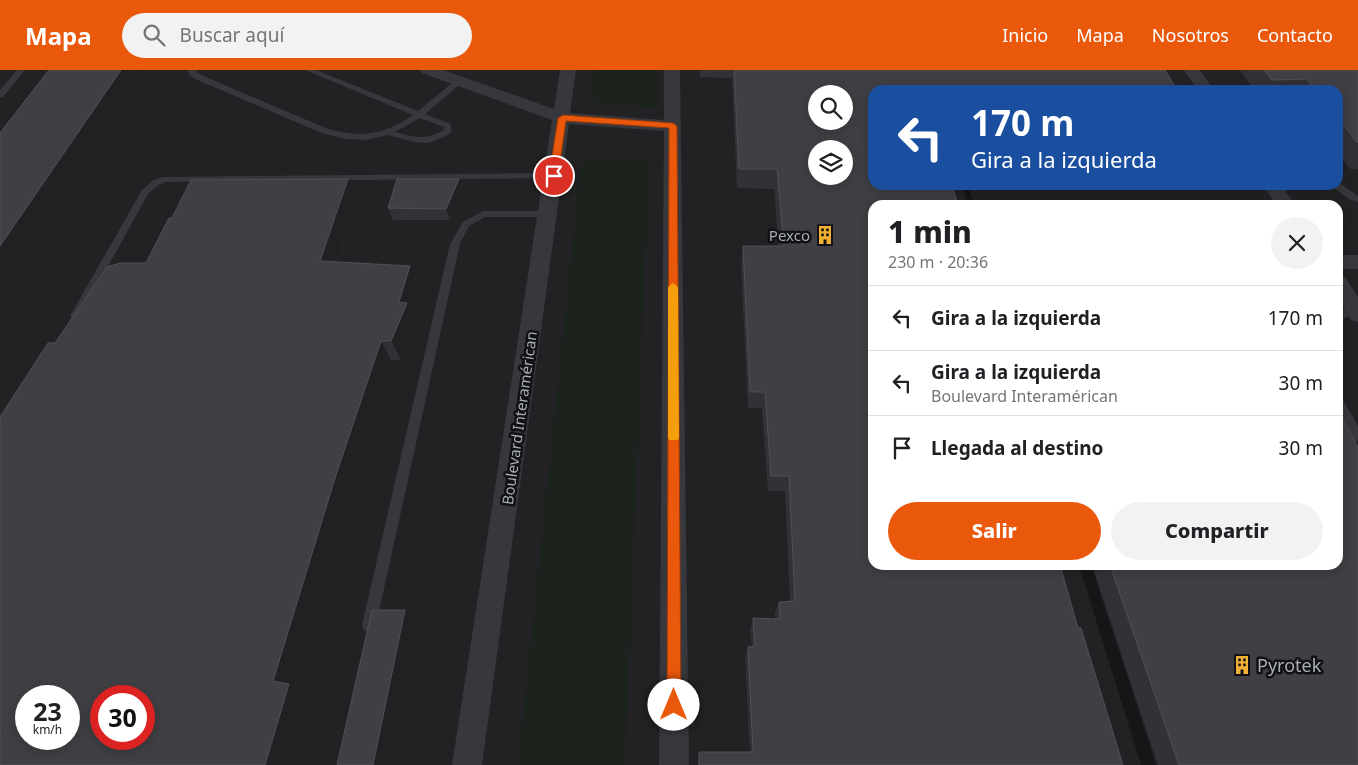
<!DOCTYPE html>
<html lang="es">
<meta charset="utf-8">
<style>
body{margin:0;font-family:"Noto Sans",sans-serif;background:#f2f2f2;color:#202124;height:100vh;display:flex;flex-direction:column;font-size:19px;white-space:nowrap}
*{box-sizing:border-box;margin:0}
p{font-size:16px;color:#757577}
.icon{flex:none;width:28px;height:28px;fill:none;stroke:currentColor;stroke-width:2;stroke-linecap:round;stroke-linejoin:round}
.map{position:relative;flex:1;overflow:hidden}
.drawer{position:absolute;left:868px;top:130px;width:475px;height:370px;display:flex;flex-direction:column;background:#fff;border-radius:15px;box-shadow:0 2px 12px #0003}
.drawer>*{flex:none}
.hud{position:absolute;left:868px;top:15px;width:475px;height:105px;border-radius:15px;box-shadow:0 2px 12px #0003;background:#1a4fa0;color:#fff;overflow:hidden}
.controls{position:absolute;left:808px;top:15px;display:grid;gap:10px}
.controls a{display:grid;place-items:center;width:45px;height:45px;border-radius:50%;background:#fff;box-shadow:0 2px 12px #0003;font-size:25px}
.speed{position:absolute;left:15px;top:615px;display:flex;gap:10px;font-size:25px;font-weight:700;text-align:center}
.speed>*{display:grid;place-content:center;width:65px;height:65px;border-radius:50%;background:#fff;box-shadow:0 2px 12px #0003;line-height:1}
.speed small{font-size:12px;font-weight:400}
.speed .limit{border:8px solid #d22;background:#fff;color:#111}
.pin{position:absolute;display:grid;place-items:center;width:42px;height:42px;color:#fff;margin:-21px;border:2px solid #fff;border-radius:50%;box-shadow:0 1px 5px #0007}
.me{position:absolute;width:55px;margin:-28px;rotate:0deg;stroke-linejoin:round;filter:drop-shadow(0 0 4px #0008)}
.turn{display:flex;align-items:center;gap:18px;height:105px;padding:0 20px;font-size:22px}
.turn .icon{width:65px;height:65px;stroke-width:2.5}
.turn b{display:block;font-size:35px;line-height:42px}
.round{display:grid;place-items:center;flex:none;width:52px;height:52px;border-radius:26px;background:#f2f2f2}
.summary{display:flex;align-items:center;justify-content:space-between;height:85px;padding:0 20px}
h1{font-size:30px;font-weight:800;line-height:38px}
.button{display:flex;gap:10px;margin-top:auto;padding:10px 20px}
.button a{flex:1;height:58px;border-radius:30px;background:#ea580c;color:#fff;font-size:20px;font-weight:800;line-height:58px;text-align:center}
.button a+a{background:#f2f2f2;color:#202124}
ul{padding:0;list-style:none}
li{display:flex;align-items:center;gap:15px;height:65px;padding:0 20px;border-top:1px solid #e0e0e0}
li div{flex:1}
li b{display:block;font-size:19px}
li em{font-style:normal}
header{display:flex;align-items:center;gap:30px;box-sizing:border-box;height:70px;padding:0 25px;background:#ea580c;color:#fff}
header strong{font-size:24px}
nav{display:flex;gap:28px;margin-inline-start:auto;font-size:18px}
.search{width:350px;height:45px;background:#f2f2f2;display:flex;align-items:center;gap:12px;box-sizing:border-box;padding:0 18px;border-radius:28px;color:#757577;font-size:19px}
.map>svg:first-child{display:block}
</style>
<header>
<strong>Mapa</strong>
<div class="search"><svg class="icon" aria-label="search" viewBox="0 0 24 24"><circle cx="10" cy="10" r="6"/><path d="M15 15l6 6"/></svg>Buscar aquí</div>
<nav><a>Inicio</a><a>Mapa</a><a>Nosotros</a><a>Contacto</a></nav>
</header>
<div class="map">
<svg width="1358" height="695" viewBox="0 0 1358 695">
<rect width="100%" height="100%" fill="#161618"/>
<!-- built -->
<g fill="#222225" fill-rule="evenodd">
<path d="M 0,0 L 926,0 L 872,20 L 872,115 L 962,115 L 968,135 L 872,135 L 872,495 L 1079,495 L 1141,695 L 0,695 ZM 816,24 L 844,24 L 844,51 L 816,51 ZM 816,79 L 844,79 L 844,106 L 816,106 ZM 26,626 L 69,626 L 69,669 L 26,669 ZM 101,626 L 144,626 L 144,669 L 101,669 Z"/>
<path d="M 930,0 L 1358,0 L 1358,695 L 1156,695 L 1091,495 L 1338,495 L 1338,135 L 974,135 L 968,115 L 1338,115 L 1338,20 L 937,20 Z"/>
</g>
<!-- green -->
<g fill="#1c231d">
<path d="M 594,0 L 658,0 L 659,39 L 593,31 Z"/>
<path d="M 649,90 L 625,695 L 518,695 L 581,92 Z"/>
</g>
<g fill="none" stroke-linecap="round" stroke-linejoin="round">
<!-- service -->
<g fill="#37383d" fill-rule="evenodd">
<path d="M 17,0 L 25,0 L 3,27 L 0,27 L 0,20 Z"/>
<path d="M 188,0 L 196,0 L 201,5 L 328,59 C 362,68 384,65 413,45 L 305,0 L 316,0 L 418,41 L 457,9 L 464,11 L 425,44 L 451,54 L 451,63 L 435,71 L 426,73 L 414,72 L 388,65 L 365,70 L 346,69 L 322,63 L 195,9 L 189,5 ZM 420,48 L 444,57 L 444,60 C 424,71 416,67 395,62 Z"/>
<path d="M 554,103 L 557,104 L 557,108 L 166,112 L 158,115 L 148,124 L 79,249 L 75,250 L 70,246 L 142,120 L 152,111 L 162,107 Z"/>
<path d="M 1338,112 L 1358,126 L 1358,132 L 1349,129 L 1333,117 L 1332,115 L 1338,115 Z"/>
<path d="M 483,141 L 549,141 L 554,144 L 549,147 L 485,147 L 469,156 L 460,174 L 376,555 L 374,560 L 369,562 L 364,560 L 362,555 L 450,174 L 463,152 Z"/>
<path d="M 1355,236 L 1358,237 L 1358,243 L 1338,251 L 1338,243 Z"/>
<path d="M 1338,326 L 1342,328 L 1358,356 L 1358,372 L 1354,370 L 1338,340 Z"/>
</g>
<!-- minor -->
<g fill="#37383d" fill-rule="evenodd">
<path d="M 420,0 L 443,0 L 554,39 L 560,0 L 576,0 L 570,43 L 664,50 L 664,0 L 680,0 L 689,695 L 659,695 L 664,61 L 569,54 L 482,695 L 452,695 L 552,50 L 422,3 Z"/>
<path d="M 1184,0 L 1200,0 L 1214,20 L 1198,20 Z"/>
<path d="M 1263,115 L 1281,115 L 1295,135 L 1276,135 Z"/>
<rect x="1338" y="185" width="20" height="14"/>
<path d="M 1338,205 L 1345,207 L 1358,227 L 1358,252 L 1351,250 L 1338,228 Z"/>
</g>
</g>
<!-- wall -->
<g fill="#323236">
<path d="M 699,0 L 1165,0 L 872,20 L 872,135 L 1078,558 L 1123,695 L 698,695 L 699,682 L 750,682 L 745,587 L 748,577 L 752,576 L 750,560 L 753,548 L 775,549 L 775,543 L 779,532 L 790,531 L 785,421 L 768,421 L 762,338 L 748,338 L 741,195 L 743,176 L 779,176 L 774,119 L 737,118 L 732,8 L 700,7 Z"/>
<path d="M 1240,0 L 1358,0 L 1358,99 L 1350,99 L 1338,83 L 1338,20 L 1254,20 Z"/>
<path d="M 459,109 L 462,121 L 450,150 L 393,150 L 388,138 Z"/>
<path d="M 358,130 L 338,192 L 410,196 L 418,216 L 411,242 L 415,252 L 401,290 L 391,290 L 349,422 L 293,616 L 307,623 L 286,695 L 0,695 L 55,273 L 146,193 L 172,148 Z"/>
<path d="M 1092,495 L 1338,495 L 1358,695 L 1158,695 Z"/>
</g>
<!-- shaded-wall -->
<g fill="#212124">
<path d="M 121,0 L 144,0 L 0,218 L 0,176 Z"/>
<path d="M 348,109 L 358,130 L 331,211 L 320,191 Z"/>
<path d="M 459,109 L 462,121 L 450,150 L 446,139 Z"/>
<path d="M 410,196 L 418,216 L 411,242 L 415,252 L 401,290 L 391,271 L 399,232 Z"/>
<path d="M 381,271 L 391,290 L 349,422 L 293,616 L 307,623 L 286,695 L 265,695 L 273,611 L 336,405 Z"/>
<path d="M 405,540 L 414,550 L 386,695 L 373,695 Z"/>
</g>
<!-- building -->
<g fill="#3f3f44" stroke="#4f5156" fill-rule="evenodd">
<path d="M 49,0 L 121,0 L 0,176 L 0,63 Z"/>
<path d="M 734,0 L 1165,0 L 1177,20 L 872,20 L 872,115 L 952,115 L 958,135 L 872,135 L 872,495 L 1060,495 L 1078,558 L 1081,558 L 1123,695 L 699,695 L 699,682 L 753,682 L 748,577 L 755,576 L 753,548 L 780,549 L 779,532 L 795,531 L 789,406 L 771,406 L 765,322 L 750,322 L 743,176 L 784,176 L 777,99 L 739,99 ZM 816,24 L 844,24 L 844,51 L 816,51 ZM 816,79 L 844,79 L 844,106 L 816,106 Z"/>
<path d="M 1264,0 L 1358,0 L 1358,73 L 1338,48 L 1338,20 L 1315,20 L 1307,9 L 1272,10 Z"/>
<path d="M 348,109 L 320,191 L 410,196 L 399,232 L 407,233 L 391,271 L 381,271 L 336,405 L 273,611 L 289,614 L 265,695 L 0,695 L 0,347 L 48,273 L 55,273 L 107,197 L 120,193 L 146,193 L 169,148 L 172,148 L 191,110 ZM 26,626 L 69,626 L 69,669 L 26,669 ZM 101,626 L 144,626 L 144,669 L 101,669 Z"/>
<path d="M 397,109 L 459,109 L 446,139 L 388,138 Z"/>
<path d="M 1338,341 L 1358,377 L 1358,695 L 1179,695 L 1110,495 L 1338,495 Z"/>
<path d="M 372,540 L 405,540 L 373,695 L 337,695 Z"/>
</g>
<!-- route -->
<path fill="#ea580c" stroke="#983908" d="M 563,45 L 673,53 L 677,56 L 681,635 L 679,640 L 674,642 L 669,640 L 667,635 L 669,58 L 566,51 L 558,106 L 554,109 L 549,106 L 558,48 Z"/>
<!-- slow -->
<path fill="#f59e0b" d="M 673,213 L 678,217 L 679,367 L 678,370 L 669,370 L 668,367 L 668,217 Z"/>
<!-- icons -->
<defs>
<g id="building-bare" transform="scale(1.5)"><path d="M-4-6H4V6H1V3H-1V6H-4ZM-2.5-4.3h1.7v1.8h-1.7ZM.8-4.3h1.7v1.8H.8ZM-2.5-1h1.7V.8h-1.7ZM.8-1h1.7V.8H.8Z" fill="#f2b134" stroke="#111113" stroke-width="2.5" paint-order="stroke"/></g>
</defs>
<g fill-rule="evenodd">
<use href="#building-bare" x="825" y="165"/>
<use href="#building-bare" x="1242" y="595"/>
</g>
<g text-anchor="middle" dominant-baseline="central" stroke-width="5" stroke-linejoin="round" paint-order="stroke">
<!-- poi labels -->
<g font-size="15" fill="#a8adb8" stroke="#111113" text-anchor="end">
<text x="810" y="165">Pexco</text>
</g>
<!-- street labels -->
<g font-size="15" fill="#a8adb8" stroke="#111113">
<text transform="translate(519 348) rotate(-82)">Boulevard Interamérican</text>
</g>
<!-- near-poi labels -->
<g font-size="18" fill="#a8adb8" stroke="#111113" text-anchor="start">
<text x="1257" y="595">Pyrotek</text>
</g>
</g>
</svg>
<div class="controls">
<a><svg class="icon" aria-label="search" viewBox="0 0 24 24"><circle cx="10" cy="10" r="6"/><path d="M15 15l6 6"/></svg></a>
<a><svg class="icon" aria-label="layers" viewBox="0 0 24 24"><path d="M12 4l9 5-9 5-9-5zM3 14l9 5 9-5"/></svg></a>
</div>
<div class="speed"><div>23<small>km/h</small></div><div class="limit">30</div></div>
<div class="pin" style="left:554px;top:106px;background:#d93025"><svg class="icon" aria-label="arrive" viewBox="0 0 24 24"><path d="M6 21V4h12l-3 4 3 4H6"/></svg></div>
<svg class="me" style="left:674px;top:635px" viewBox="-20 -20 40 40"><circle r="19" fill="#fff"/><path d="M0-13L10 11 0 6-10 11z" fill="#ea580c"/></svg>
<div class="hud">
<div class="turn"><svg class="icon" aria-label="left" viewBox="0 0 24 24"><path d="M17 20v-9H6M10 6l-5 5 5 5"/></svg><div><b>170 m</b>Gira a la izquierda</div></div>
</div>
<section class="drawer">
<div class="summary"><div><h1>1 min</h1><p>230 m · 20:36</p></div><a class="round"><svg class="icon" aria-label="close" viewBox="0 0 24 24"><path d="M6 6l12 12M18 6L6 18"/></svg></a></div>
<ul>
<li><svg class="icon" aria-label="left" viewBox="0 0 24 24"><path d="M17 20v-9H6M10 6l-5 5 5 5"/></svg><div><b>Gira a la izquierda</b></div><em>170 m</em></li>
<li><svg class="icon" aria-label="left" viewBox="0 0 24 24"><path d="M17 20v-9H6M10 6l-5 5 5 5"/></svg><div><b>Gira a la izquierda</b><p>Boulevard Interamérican</p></div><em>30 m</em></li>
<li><svg class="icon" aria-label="arrive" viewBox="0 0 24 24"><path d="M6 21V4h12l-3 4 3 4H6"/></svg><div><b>Llegada al destino</b></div><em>30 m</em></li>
</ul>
<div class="button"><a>Salir</a><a>Compartir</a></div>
</section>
</div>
